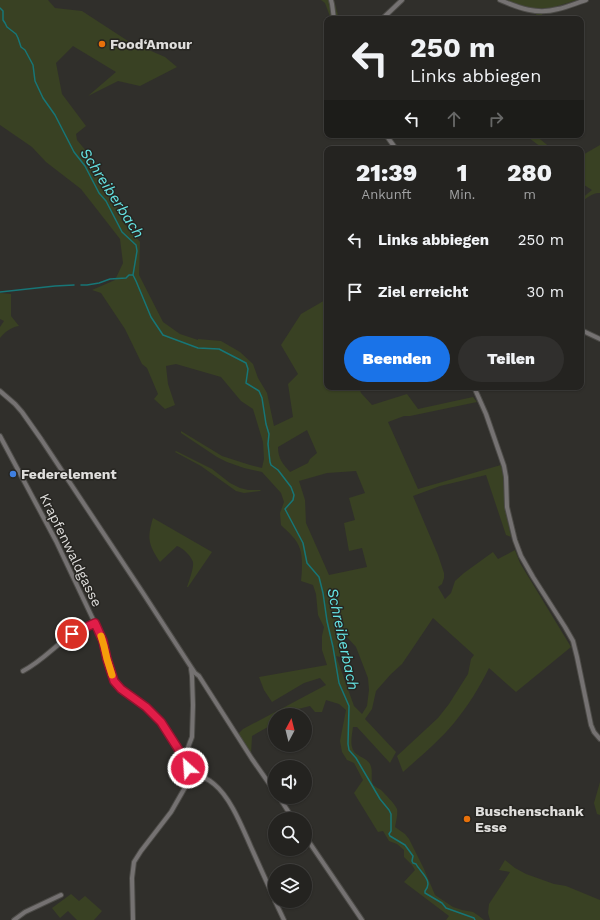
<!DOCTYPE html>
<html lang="de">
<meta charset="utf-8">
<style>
body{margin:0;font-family:"Work Sans",sans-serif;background:#302f2d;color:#f1f3f6;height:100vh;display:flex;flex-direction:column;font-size:15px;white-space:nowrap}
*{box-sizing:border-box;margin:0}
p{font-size:13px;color:#a3a4a5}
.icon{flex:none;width:22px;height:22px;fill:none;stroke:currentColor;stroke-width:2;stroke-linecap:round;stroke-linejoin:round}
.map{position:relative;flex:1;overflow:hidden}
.panel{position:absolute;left:324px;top:146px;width:260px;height:244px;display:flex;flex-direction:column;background:#242320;border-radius:8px;box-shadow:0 1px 3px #0004,0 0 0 1px #41403e}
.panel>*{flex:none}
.top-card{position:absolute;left:324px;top:16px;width:260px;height:122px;border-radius:8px;box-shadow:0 1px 3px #0004,0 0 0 1px #41403e;background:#242320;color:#f1f3f6;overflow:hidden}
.needle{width:26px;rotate:7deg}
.buttons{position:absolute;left:268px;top:708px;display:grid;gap:8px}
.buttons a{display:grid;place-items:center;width:44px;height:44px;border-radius:50%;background:#242320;box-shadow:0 1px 3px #0004,0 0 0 1px #41403e;font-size:20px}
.pin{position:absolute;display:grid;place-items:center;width:34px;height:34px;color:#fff;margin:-17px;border:2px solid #fff;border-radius:50%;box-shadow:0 1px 4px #0007}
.me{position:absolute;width:44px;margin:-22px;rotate:334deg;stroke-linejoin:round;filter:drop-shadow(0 0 3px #0008)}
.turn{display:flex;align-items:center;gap:14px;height:84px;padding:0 20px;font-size:18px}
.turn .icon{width:52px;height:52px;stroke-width:2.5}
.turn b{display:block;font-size:28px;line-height:34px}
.lanes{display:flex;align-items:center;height:38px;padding:0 20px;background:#0003;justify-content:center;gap:20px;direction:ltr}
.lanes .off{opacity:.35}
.eta{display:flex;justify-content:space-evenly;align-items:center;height:68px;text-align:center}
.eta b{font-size:24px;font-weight:800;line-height:28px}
.primary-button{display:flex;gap:8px;margin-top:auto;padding:8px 20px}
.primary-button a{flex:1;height:46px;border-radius:24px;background:#1a73e8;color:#fff;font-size:16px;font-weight:800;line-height:46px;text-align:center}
.primary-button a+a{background:#302f2d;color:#f1f3f6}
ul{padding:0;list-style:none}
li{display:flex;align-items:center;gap:12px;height:52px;padding:0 20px}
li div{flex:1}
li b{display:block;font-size:15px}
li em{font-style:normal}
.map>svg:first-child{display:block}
</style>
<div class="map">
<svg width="600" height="920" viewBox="0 0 600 920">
<rect width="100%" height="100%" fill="#302f2b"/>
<!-- green -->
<g fill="#394123" fill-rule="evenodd">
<path d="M 0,0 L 48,0 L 55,8 L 82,11 L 128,41 L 165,57 L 177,67 L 140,86 L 118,81 L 88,96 L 116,72 L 73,46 L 56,63 L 62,94 L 86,126 L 76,134 L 77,140 L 96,163 L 113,194 L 122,221 L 140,242 L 139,275 L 163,322 L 180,334 L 198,340 L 198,339 L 221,341 L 240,352 L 253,364 L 258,378 L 267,393 L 274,426 L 293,417 L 288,384 L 298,374 L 281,345 L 301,314 L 327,299 L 327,387 L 359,387 L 361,393 L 372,405 L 407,394 L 418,409 L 473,397 L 477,402 L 410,416 L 404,416 L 388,422 L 418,489 L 501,465 L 503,475 L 505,509 L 511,537 L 506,535 L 486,475 L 440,486 L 413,496 L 438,555 L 444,573 L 444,578 L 442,584 L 438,587 L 445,599 L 451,593 L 455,581 L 464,573 L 493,552 L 498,559 L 515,550 L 520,563 L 571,647 L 516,692 L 489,668 C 479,688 468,706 454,723 C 439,741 421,756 403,772 L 397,756 L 438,718 L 449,704 L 468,674 L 471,659 L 474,655 L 433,618 L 402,664 L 391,674 L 376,691 L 372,709 L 365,719 L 396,752 L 390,763 L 357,727 L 353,727 C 352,736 348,749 358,755 C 362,758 367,759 370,764 C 373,771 371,775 372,782 C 373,786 378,788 381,790 C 385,794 395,804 397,809 C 398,813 396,823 395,827 L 405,834 L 409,839 L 424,869 L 435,895 L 453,907 L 462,910 L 473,912 L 479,916 L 484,920 L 446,920 L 449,916 L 404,882 L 415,870 L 412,865 L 404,857 L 404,850 L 397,844 L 389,841 L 383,831 L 378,832 L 354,793 L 363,780 L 354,763 L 347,760 L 342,752 L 340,741 L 346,710 L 339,704 L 326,700 L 322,712 L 315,712 L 310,706 L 298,709 L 288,715 L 275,715 L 275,723 L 252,736 L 251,754 L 238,734 L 243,729 L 326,685 L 320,678 L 304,683 L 272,702 L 264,690 L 259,677 L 327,665 L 322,650 L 322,636 L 324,627 L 318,615 L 316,594 L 313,585 L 301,581 C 302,571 303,558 300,549 C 297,539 288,532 281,525 L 280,513 L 284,502 L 281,493 L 262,472 L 244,468 L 227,462 L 217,457 L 181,433 L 181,431 L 222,456 L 250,465 L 262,468 L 264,459 L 263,442 L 253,409 L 241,401 L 221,377 L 176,364 L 166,366 L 168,384 L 175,405 L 165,409 L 154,399 L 158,394 L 147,368 L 142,364 L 125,329 L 101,293 L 92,290 L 115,280 L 123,263 L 120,239 L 81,189 L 46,162 L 32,147 L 0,125 ZM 307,430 L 317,453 L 310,459 L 308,463 L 290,472 C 283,464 278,459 278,447 ZM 356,471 L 365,493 L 349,498 L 355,520 L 344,523 L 349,551 L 362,548 L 367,567 L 329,575 L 306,523 L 305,500 L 299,481 L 327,473 ZM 347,637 L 356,647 L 368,678 L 369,690 L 367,706 L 362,714 L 354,706 L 336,656 L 340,657 L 340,648 L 343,639 Z"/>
<path d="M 321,0 L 334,0 L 339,19 L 331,19 L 325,3 Z"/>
<path d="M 496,0 L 577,0 L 551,8 L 535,9 L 536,14 L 542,14 L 542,19 L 537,19 L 536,14 Z"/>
<path d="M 525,135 L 535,135 L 552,149 L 543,149 L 537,144 Z"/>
<path d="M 600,145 L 600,193 C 593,192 587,198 581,202 L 581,199 L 592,190 L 581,183 L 581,156 Z"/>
<path d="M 0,293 L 11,294 L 11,316 L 19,326 C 11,327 5,332 0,338 L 0,327 L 4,321 L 0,319 Z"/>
<path d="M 176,451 L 212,469 L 230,483 L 240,488 L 248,490 L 261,490 L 260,491 L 244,493 L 236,491 L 201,466 L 175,452 Z"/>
<path d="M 153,518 L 212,552 L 188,587 L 187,587 C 189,581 194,568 193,562 C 191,556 183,548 177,546 L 160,562 C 148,544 147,538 153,518 Z"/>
<path d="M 600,782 L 600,815 L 597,814 L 594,803 Z"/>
<path d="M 505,860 L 515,868 L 526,874 L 554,884 L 566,886 L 600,900 L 600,920 L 490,920 L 488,913 L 489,904 L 510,872 L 499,870 Z"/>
<path d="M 71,894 L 79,901 L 85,896 L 102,911 L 94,920 L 77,920 L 68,911 L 60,918 L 52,908 Z"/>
</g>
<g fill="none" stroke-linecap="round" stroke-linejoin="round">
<!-- stream -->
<g stroke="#177677" stroke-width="1.5">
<path d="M 0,8 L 3,11 L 3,20 L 5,23 L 7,27 L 16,34 L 18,38 L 21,47 L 25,50 L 33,65 L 35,81 L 43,98 L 55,115 L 74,152 L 85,166 L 99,193 L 106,201 L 122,232 L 136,245 L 137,251 L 133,275 L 136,281 L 151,317 L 163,335 L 198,348 L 219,349 L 246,363 L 248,369 L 246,383 L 259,391 L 262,398 L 266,424 L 269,434 L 268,444 L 270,462 L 271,465 L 278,470 L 291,487 L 294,495 L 293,500 L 285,509 L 303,543 L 307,563 L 319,577 L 323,593 L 327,621 L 333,647 L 339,683 L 349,706 L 348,744 L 349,750 L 356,758 L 380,799 L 389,810 L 391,814 L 391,831 L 389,834 L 390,836 L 405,845 L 413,856 L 412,861 L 413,863 L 416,864 C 420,872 434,881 425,891 L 425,893 L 442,903 L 446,908 L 474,918 L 475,920"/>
<path d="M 81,285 L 87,285 L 99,283 L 110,279 L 126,278 L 129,275 L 133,275"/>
<path d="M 0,292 L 55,286 L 74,285"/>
</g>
<!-- street casing -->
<g stroke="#4c4b47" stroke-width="6">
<g id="street">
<path d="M 331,0 L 332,4 L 334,19"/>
<path d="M 500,0 C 519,8 537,15 558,9 C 568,7 576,3 586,0"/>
<path d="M 382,19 L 402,0"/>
<path d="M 386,135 L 396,149"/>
<path d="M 581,330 L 600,339"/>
<path d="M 474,387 L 486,414 L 504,466 L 506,477 L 507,507 L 515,540 L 521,556 L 533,577 L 565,627 L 573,641 L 577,657 L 591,725 L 594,732 L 600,739"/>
<path d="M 0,391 L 15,404 L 22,412 L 41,439 L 143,593 L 191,667 L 195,673 L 199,676 L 252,759 L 275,792"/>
<path d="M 0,436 L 56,541 L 101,636 L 104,646 L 107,659 L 114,681 L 121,689 L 146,707 L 161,722 L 184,758 L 189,771 L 187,784 L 171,812 L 141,851 L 134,862 L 132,878 L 133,920"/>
<path d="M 23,671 C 41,662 55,646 72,634 C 78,629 87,626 95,623"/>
<path d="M 184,758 L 192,737 L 193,705 L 192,676 L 191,669"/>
<path d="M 189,774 C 198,775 206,777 214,784 C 231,798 242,827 251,847 C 259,865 267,883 275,900"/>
<path d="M 279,797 L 293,819"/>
<path d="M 305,836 L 362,920"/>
<path d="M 275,901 L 284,920"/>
<path d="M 14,920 L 25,912 L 61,895"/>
</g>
</g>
<!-- street -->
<use href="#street" stroke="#757272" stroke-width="4"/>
</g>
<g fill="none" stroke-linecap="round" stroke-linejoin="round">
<!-- route casing -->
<g stroke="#92132f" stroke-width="10">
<path id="route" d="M 72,634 L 95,623 L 103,641 L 107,659 L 114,681 L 121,689 L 146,707 L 161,722 L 184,758 L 188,768"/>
</g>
<!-- route -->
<use href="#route" stroke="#e11d48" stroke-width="7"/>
<!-- slow -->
<path stroke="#f59e0b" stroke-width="7" d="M 101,636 L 104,646 L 107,659 L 112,675"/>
</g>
<!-- markers -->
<g fill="#e8710a" stroke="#262521" stroke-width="1.5">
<circle cx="102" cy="44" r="4"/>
<circle cx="467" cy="819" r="4"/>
</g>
<circle fill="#3f7fe0" stroke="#262521" stroke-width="1.5" cx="13" cy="474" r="4"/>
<g text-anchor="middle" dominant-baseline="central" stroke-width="3" stroke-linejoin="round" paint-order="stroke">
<!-- poi labels -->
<g font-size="14" font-weight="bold" fill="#dfdedc" stroke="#262521" text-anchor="start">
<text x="110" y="44">Food‘Amour</text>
<text x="21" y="474">Federelement</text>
<text x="475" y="811">Buschenschank<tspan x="475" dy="16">Esse</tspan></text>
</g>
<!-- street labels -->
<g font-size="14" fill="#dfdedc" stroke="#262521">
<text transform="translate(71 550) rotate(64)">Krapfenwaldgasse</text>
</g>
<!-- water labels -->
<g font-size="15" font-style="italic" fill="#65e4e4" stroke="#262521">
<text transform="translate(112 193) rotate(57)">Schreiberbach</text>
<text transform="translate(343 639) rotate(78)">Schreiberbach</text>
</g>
</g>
</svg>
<div class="buttons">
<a><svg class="needle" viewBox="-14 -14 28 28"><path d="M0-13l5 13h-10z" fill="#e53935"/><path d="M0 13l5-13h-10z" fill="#a3a4a5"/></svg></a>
<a><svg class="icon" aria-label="sound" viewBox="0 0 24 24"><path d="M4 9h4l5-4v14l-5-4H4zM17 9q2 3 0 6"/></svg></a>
<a><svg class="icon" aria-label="search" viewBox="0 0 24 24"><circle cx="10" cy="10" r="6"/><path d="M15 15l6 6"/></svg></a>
<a><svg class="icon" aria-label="layers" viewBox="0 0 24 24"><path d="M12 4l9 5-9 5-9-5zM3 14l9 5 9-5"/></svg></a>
</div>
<div class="pin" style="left:72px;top:634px;background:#d93025"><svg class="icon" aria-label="arrive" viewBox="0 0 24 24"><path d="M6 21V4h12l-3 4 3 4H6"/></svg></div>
<svg class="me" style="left:188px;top:768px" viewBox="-20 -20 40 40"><circle r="17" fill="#e11d48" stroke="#fff" stroke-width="3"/><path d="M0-11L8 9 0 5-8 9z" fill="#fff"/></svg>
<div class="top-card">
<div class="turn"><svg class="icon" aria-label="left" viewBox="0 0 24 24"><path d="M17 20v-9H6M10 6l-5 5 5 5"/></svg><div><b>250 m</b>Links abbiegen</div></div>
<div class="lanes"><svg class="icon" aria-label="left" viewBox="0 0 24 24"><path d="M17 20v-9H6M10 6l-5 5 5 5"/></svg><svg class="icon off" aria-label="ahead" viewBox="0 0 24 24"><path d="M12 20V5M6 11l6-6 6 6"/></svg><svg class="icon off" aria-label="right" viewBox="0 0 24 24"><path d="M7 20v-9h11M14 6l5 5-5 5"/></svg></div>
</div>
<section class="panel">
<div class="eta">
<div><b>21:39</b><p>Ankunft</p></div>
<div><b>1</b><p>Min.</p></div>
<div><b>280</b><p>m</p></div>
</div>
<ul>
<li><svg class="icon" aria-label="left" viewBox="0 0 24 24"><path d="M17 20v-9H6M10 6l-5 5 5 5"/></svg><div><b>Links abbiegen</b></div><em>250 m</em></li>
<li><svg class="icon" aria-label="arrive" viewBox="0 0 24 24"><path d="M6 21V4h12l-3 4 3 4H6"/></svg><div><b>Ziel erreicht</b></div><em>30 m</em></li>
</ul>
<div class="primary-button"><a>Beenden</a><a>Teilen</a></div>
</section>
</div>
